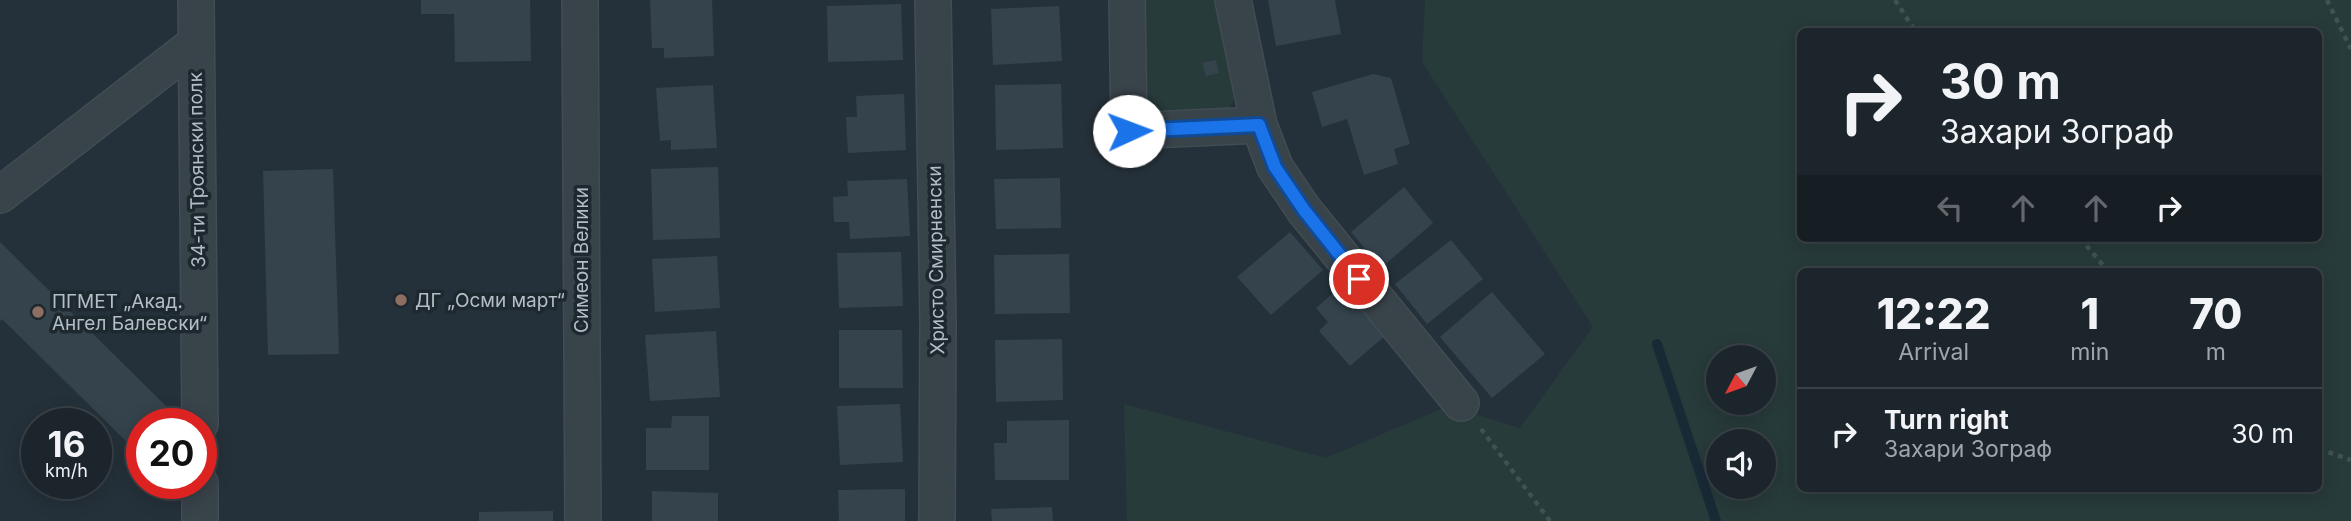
<!DOCTYPE html>
<meta charset="utf-8">
<style>
body{margin:0;font-family:Inter,sans-serif;background:#252d34;color:#f1f3f6;height:100vh;display:flex;flex-direction:column;font-size:26px;white-space:nowrap}
*{box-sizing:border-box;margin:0}
p{font-size:23px;color:#a0a5a9}
.icon{flex:none;width:38px;height:38px;fill:none;stroke:currentColor;stroke-width:2;stroke-linecap:round;stroke-linejoin:round}
.map{position:relative;flex:1;overflow:hidden}
.details{position:absolute;left:1797px;top:268px;width:525px;height:224px;display:flex;flex-direction:column;background:#1c252c;border-radius:10px;box-shadow:0 4px 18px #0003,0 0 0 2px #3a4248}
.details>*{flex:none}
.guide{position:absolute;left:1797px;top:28px;width:525px;height:214px;border-radius:10px;box-shadow:0 4px 18px #0003,0 0 0 2px #3a4248;background:#1c252c;color:#f1f3f6;overflow:hidden}
.needle{width:46px;rotate:229deg}
.fabs{position:absolute;left:1706px;top:345px;display:grid;gap:14px}
.fabs a{display:grid;place-items:center;width:70px;height:70px;border-radius:50%;background:#1c252c;box-shadow:0 4px 18px #0003,0 0 0 2px #3a4248;font-size:35px}
.speed{position:absolute;left:21px;top:408px;display:flex;gap:14px;font-size:35px;font-weight:700;text-align:center}
.speed>*{display:grid;place-content:center;width:91px;height:91px;border-radius:50%;background:#1c252c;box-shadow:0 4px 18px #0003,0 0 0 2px #3a4248;line-height:1}
.speed small{font-size:18px;font-weight:400}
.speed .limit{border:10px solid #d22;background:#fff;color:#111}
.pin{position:absolute;display:grid;place-items:center;width:60px;height:60px;color:#fff;margin:-30px;border:4px solid #fff;border-radius:50%;box-shadow:0 2px 7px #0007}
.me{position:absolute;width:77px;margin:-38px;rotate:88deg;stroke-linejoin:round;filter:drop-shadow(0 0 5px #0008)}
.turn{display:flex;align-items:center;gap:24px;height:147px;padding:0 28px;font-size:32px}
.turn .icon{width:91px;height:91px;stroke-width:2.5}
.turn b{display:block;font-size:49px;line-height:60px}
.lanes{display:flex;align-items:center;height:66px;padding:0 28px;background:#0003;justify-content:center;gap:35px;direction:ltr}
.lanes .off{opacity:.35}
.eta{display:flex;justify-content:space-evenly;align-items:center;height:119px;text-align:center}
.eta b{font-size:42px;font-weight:800;line-height:49px}
ul{padding:0;list-style:none}
li{display:flex;align-items:center;gap:21px;height:91px;padding:0 28px;border-top:2px solid #3a4248}
li div{flex:1}
li b{display:block;font-size:26px}
li em{font-style:normal}
.map>svg:first-child{display:block}
</style>
<div class="map">
<svg width="2351" height="521" viewBox="0 0 2351 521">
<rect width="100%" height="100%" fill="#25313a"/>
<!-- green -->
<g fill="#273b3a" fill-rule="evenodd">
<path d="M 1140,0 L 1217,0 L 1237,95 L 1229,108 L 1224,112 L 1140,121 Z"/>
<path d="M 1425,0 L 2351,0 L 2351,521 L 1127,521 L 1124,404 L 1326,458 L 1448,406 L 1520,428 L 1593,327 L 1422,62 ZM 1801,32 L 2319,32 L 2319,238 L 1801,238 ZM 1801,271 L 2319,271 L 2319,488 L 1801,488 ZM 1718,357 L 1764,357 L 1764,402 L 1718,402 ZM 1718,441 L 1764,441 L 1764,486 L 1718,486 Z"/>
</g>
<g fill="none" stroke-linecap="round" stroke-linejoin="round">
<!-- stream -->
<path stroke="#192a37" stroke-width="10" d="M 1657,344 L 1716,521"/>
</g>
<!-- building -->
<g fill="#35434d">
<path d="M 421,0 L 530,0 L 531,61 L 455,62 L 454,14 L 421,14 Z"/>
<path d="M 650,0 L 712,0 L 714,56 L 664,58 L 664,48 L 652,48 Z"/>
<path d="M 1268,0 L 1335,0 L 1341,34 L 1276,46 Z"/>
<path d="M 901,4 L 903,60 L 828,62 L 827,6 Z"/>
<path d="M 1059,6 L 1062,61 L 993,65 L 991,9 Z"/>
<path d="M 1216,60 L 1219,73 L 1206,76 L 1202,63 Z"/>
<path d="M 1373,74 L 1391,78 L 1410,144 L 1394,149 L 1398,164 L 1364,175 L 1347,119 L 1322,127 L 1312,92 Z"/>
<path d="M 1061,84 L 1063,148 L 996,150 L 995,85 Z"/>
<path d="M 713,85 L 717,148 L 671,150 L 671,140 L 660,141 L 656,88 Z"/>
<path d="M 904,94 L 906,150 L 848,153 L 846,117 L 857,117 L 856,96 Z"/>
<path d="M 718,167 L 720,238 L 653,240 L 651,169 Z"/>
<path d="M 333,169 L 339,354 L 268,355 L 263,171 Z"/>
<path d="M 1060,178 L 1061,228 L 996,229 L 994,179 Z"/>
<path d="M 907,179 L 910,236 L 850,239 L 849,222 L 834,222 L 833,197 L 848,196 L 847,181 Z"/>
<path d="M 1404,187 L 1433,223 L 1381,268 L 1351,232 Z"/>
<path d="M 1290,232 L 1323,270 L 1271,315 L 1237,277 Z"/>
<path d="M 1451,240 L 1483,279 L 1427,324 L 1395,284 Z"/>
<path d="M 0,242 L 171,411 L 159,424 L 142,424 L 142,440 L 134,449 L 2,319 L 0,322 Z"/>
<path d="M 901,252 L 903,306 L 839,308 L 837,253 Z"/>
<path d="M 1069,254 L 1070,313 L 995,314 L 994,255 Z"/>
<path d="M 717,256 L 720,308 L 655,312 L 652,259 Z"/>
<path d="M 1349,279 L 1393,329 L 1350,366 L 1319,331 L 1328,322 L 1316,308 Z"/>
<path d="M 1492,292 L 1545,354 L 1492,398 L 1440,337 Z"/>
<path d="M 839,330 L 902,330 L 903,388 L 839,388 Z"/>
<path d="M 716,331 L 720,397 L 650,401 L 645,335 Z"/>
<path d="M 1062,339 L 1063,400 L 996,402 L 995,340 Z"/>
<path d="M 900,404 L 903,462 L 840,465 L 837,406 Z"/>
<path d="M 672,416 L 709,416 L 709,470 L 646,470 L 646,428 L 671,428 Z"/>
<path d="M 1069,420 L 1069,480 L 995,480 L 994,443 L 1007,443 L 1007,421 Z"/>
<path d="M 905,489 L 905,521 L 839,521 L 838,490 Z"/>
<path d="M 652,491 L 718,493 L 718,521 L 652,521 Z"/>
<path d="M 1052,507 L 1053,521 L 992,521 L 991,509 Z"/>
<path d="M 553,511 L 553,521 L 479,521 L 479,512 Z"/>
</g>
<g fill="none" stroke-linecap="round" stroke-linejoin="round">
<!-- minor casing -->
<g stroke="#424c53" stroke-width="38">
<g id="minor">
<path d="M 196,0 L 200,424"/>
<path d="M 580,0 L 583,521"/>
<path d="M 933,0 L 938,324 L 937,521"/>
<path d="M 1127,0 L 1129,131 L 1259,125"/>
<path d="M 1233,0 L 1259,125 L 1275,167 L 1304,210 L 1461,403"/>
<path d="M 0,195 L 196,43"/>
<path d="M 200,483 L 200,521"/>
</g>
</g>
<!-- path -->
<g stroke="#405352" stroke-width="4.5" stroke-dasharray="5 5" stroke-linecap="butt">
<path d="M 1895,0 L 1916,32"/>
<path d="M 2327,0 L 2351,49"/>
<path d="M 2080,238 L 2108,271"/>
<path d="M 1481,429 L 1550,521"/>
<path d="M 2319,449 L 2351,460"/>
</g>
<!-- minor -->
<use href="#minor" stroke="#39434a" stroke-width="35"/>
</g>
<g fill="none" stroke-linecap="round" stroke-linejoin="round">
<!-- route casing -->
<g stroke="#114b97" stroke-width="18">
<path id="route" d="M 1129,131 L 1259,125 L 1275,167 L 1304,210 L 1359,279"/>
</g>
<!-- route -->
<use href="#route" stroke="#1a73e8" stroke-width="12"/>
</g>
<!-- markers -->
<g fill="#8d6e63" stroke="#1e282f" stroke-width="2.5">
<circle cx="401" cy="300" r="7"/>
<circle cx="38" cy="312" r="7"/>
</g>
<g text-anchor="middle" dominant-baseline="central" stroke-width="7" stroke-linejoin="round" paint-order="stroke">
<!-- street labels -->
<g font-size="19" fill="#b4bec6" stroke="#1e282f">
<text transform="translate(197 170) rotate(-91)">34-ти Троянски полк</text>
<text transform="translate(581 260) rotate(-90)">Симеон Велики</text>
<text transform="translate(936 260) rotate(-91)">Христо Смирненски</text>
</g>
<!-- poi labels -->
<g font-size="19" fill="#b4bec6" stroke="#1e282f" text-anchor="start">
<text x="415" y="300">ДГ „Осми март“</text>
<text x="52" y="301">ПГМЕТ „Акад.<tspan x="52" dy="22">Ангел Балевски“</tspan></text>
</g>
</g>
</svg>
<div class="fabs">
<a><svg class="needle" viewBox="-14 -14 28 28"><path d="M0-13l5 13h-10z" fill="#e53935"/><path d="M0 13l5-13h-10z" fill="#a0a5a9"/></svg></a>
<a><svg class="icon" aria-label="sound" viewBox="0 0 24 24"><path d="M4 9h4l5-4v14l-5-4H4zM17 9q2 3 0 6"/></svg></a>
</div>
<div class="speed"><div>16<small>km/h</small></div><div class="limit">20</div></div>
<div class="pin" style="left:1359px;top:279px;background:#d93025"><svg class="icon" aria-label="arrive" viewBox="0 0 24 24"><path d="M6 21V4h12l-3 4 3 4H6"/></svg></div>
<svg class="me" style="left:1129px;top:131px" viewBox="-20 -20 40 40"><circle r="19" fill="#fff"/><path d="M0-13L10 11 0 6-10 11z" fill="#1a73e8"/></svg>
<div class="guide">
<div class="turn"><svg class="icon" aria-label="right" viewBox="0 0 24 24"><path d="M7 20v-9h11M14 6l5 5-5 5"/></svg><div><b>30 m</b>Захари Зограф</div></div>
<div class="lanes"><svg class="icon off" aria-label="left" viewBox="0 0 24 24"><path d="M17 20v-9H6M10 6l-5 5 5 5"/></svg><svg class="icon off" aria-label="ahead" viewBox="0 0 24 24"><path d="M12 20V5M6 11l6-6 6 6"/></svg><svg class="icon off" aria-label="ahead" viewBox="0 0 24 24"><path d="M12 20V5M6 11l6-6 6 6"/></svg><svg class="icon" aria-label="right" viewBox="0 0 24 24"><path d="M7 20v-9h11M14 6l5 5-5 5"/></svg></div>
</div>
<section class="details">
<div class="eta">
<div><b>12:22</b><p>Arrival</p></div>
<div><b>1</b><p>min</p></div>
<div><b>70</b><p>m</p></div>
</div>
<ul>
<li><svg class="icon" aria-label="right" viewBox="0 0 24 24"><path d="M7 20v-9h11M14 6l5 5-5 5"/></svg><div><b>Turn right</b><p>Захари Зограф</p></div><em>30 m</em></li>
</ul>
</section>
</div>
